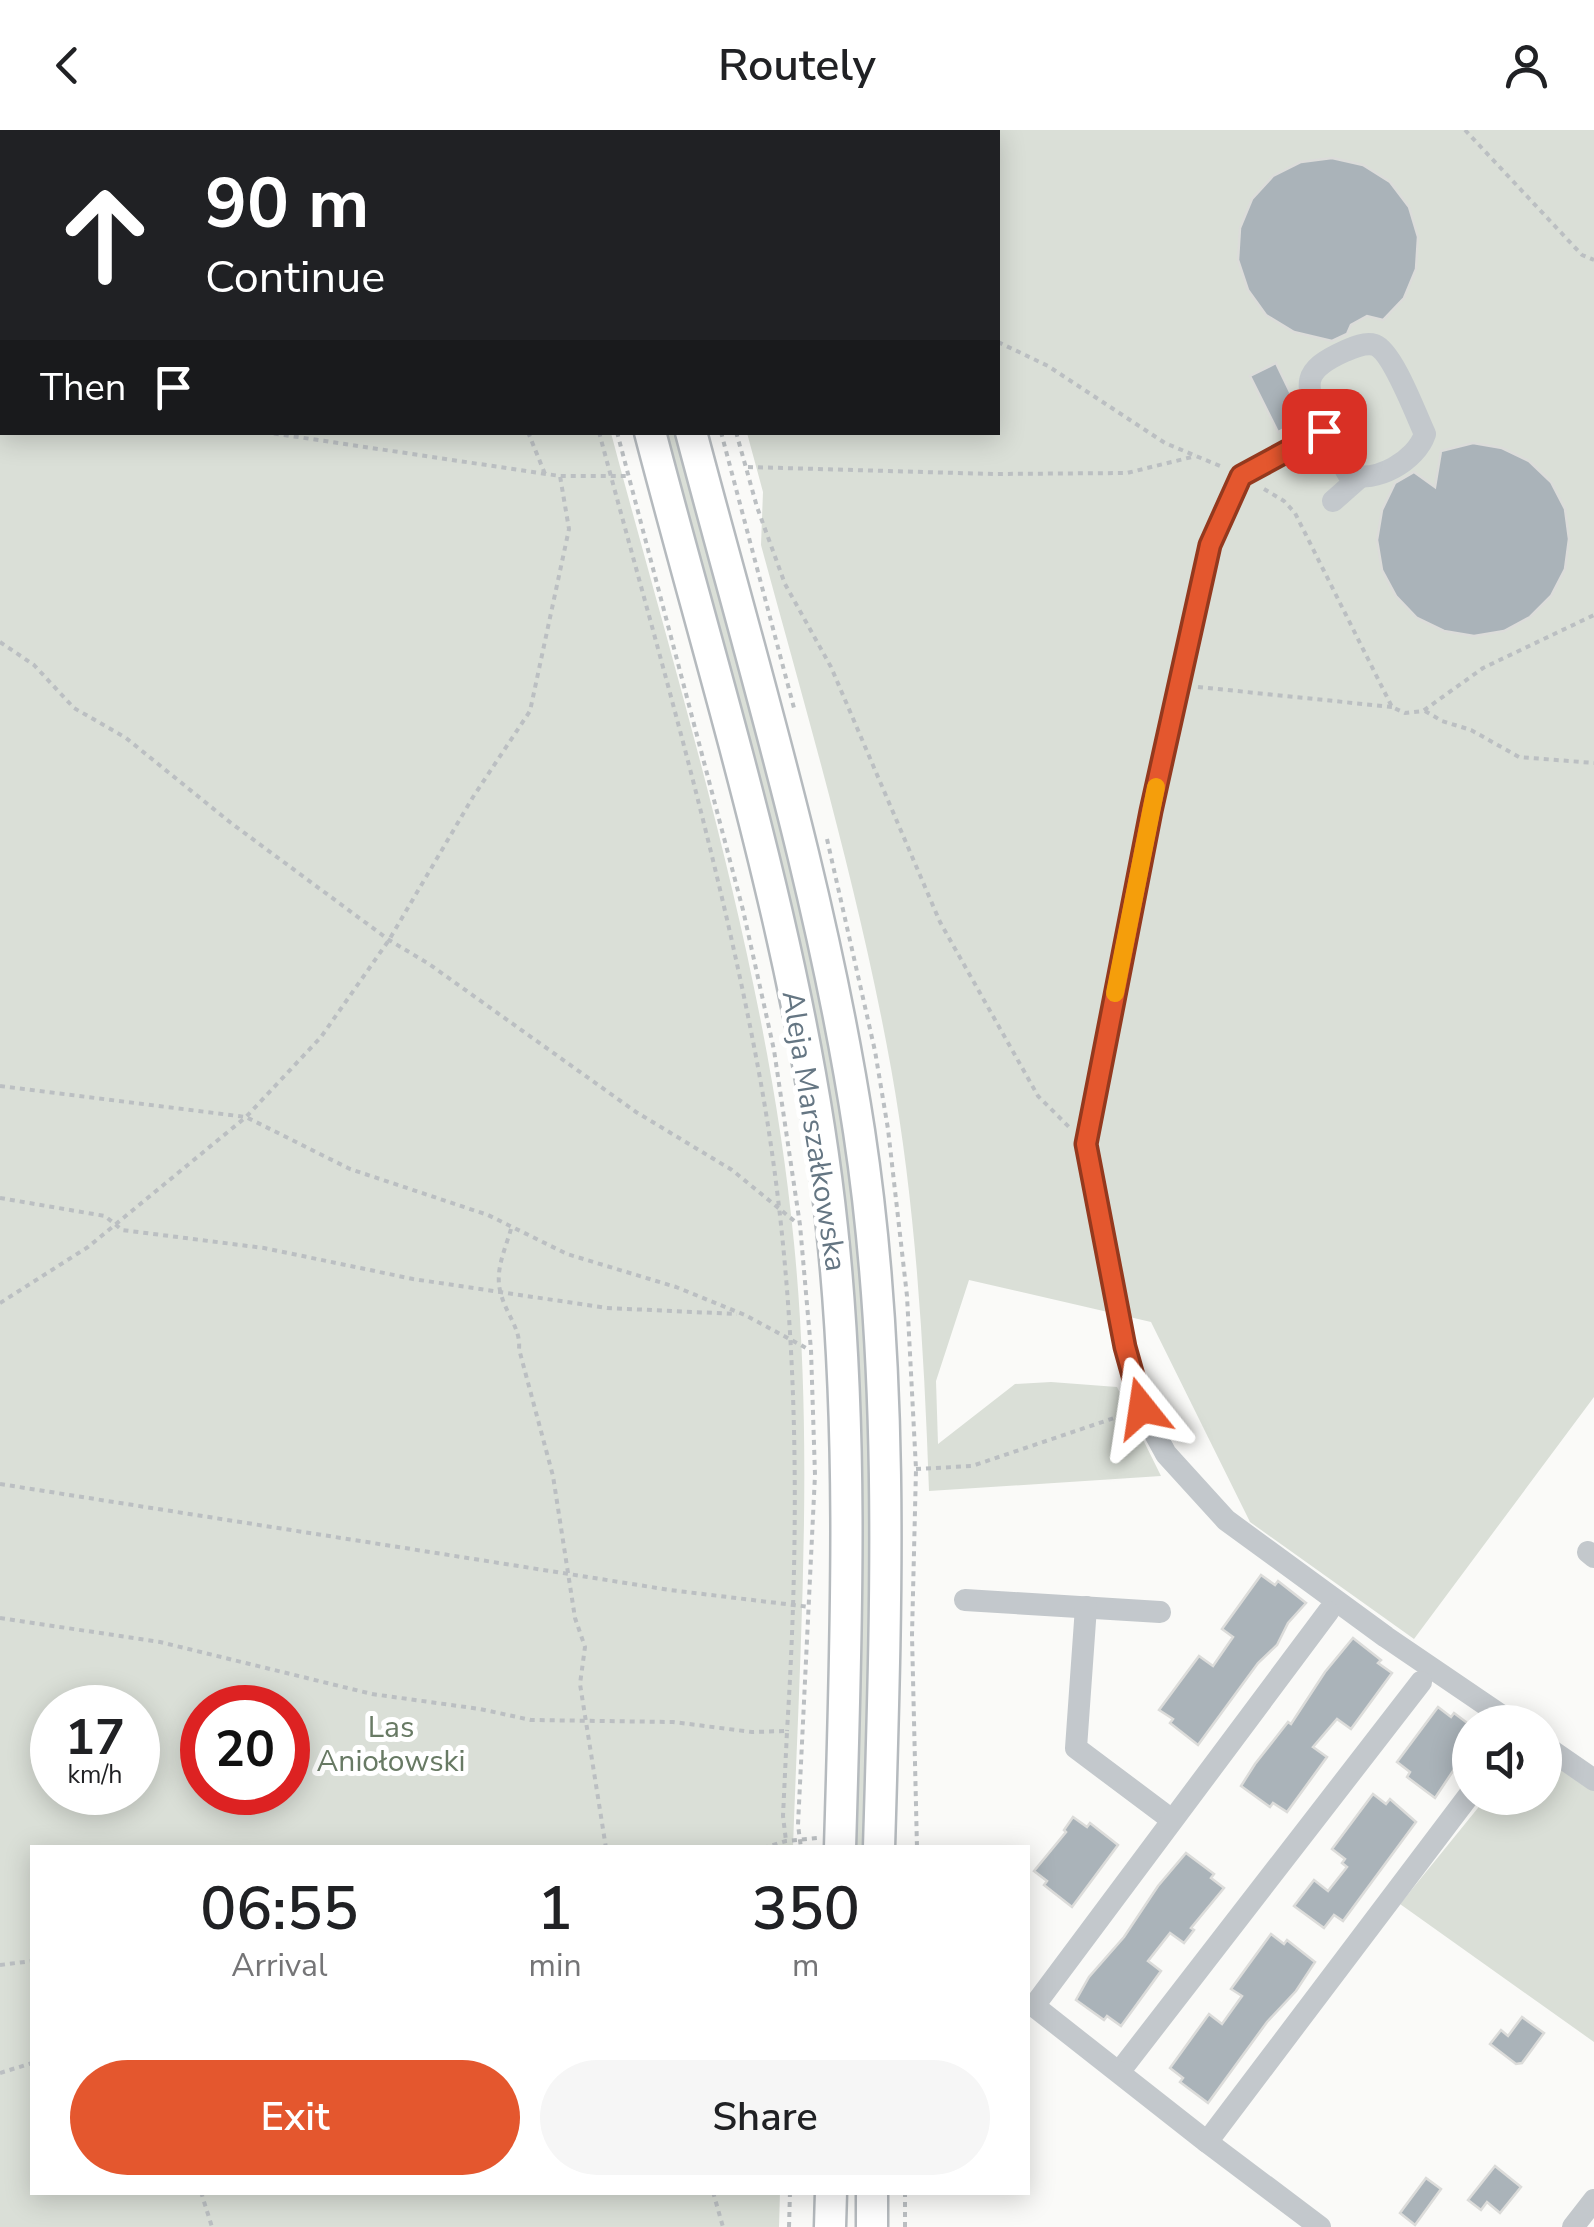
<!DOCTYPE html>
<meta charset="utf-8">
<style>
body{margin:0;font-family:"Nunito Sans",sans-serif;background:#f6f6f6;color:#202124;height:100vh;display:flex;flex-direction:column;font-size:38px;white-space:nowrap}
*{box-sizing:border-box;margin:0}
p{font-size:32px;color:#757577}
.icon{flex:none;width:55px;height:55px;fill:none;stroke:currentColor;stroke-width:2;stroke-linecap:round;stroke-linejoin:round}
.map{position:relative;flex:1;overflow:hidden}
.drawer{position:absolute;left:30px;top:1715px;width:1000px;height:350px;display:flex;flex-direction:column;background:#fff;border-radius:0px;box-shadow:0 5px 25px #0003}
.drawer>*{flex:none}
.guide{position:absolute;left:0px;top:0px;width:1000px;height:305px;box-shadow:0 5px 25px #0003;background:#202124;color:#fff;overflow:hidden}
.buttons{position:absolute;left:1452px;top:1575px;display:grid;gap:20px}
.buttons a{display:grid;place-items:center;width:110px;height:110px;border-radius:50%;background:#fff;box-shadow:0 5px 25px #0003;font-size:50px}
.speed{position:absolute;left:30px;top:1555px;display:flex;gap:20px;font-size:50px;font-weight:700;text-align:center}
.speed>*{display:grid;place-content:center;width:130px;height:130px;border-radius:50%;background:#fff;box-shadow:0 5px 25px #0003;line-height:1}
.speed small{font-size:25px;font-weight:400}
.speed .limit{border:15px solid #d22;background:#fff;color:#111}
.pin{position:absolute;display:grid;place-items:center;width:85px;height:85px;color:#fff;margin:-42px;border-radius:20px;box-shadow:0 5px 15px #0006}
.me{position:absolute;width:110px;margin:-55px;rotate:345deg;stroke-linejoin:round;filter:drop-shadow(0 0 8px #0008)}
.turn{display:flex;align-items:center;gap:35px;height:210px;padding:0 40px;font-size:45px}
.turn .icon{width:130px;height:130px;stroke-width:2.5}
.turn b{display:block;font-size:70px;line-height:85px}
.then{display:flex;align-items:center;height:95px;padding:0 40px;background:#0003;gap:20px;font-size:38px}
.eta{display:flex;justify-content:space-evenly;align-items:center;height:170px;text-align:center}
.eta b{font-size:60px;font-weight:600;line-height:70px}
.action{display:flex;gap:20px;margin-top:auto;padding:20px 40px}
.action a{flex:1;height:115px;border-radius:60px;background:#e4572e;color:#fff;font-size:40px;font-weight:600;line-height:115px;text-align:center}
.action a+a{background:#f6f6f6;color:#202124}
header{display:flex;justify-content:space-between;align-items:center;height:130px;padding:0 40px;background:#fff;font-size:45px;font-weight:600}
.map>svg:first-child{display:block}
</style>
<header><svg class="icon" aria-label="back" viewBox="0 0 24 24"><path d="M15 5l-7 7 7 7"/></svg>Routely<svg class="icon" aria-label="person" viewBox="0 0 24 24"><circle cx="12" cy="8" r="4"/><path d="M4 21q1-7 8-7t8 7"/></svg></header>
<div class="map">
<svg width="1594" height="2097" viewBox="0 0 1594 2097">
<rect width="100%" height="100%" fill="#fafaf8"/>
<!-- green -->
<g fill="#dadfd7" fill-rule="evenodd">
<path d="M 0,0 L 530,0 L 531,2 L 2,2 L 2,302 L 611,303 C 681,566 768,842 794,1113 C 814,1314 800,1517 793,1717 L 32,1718 L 32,2062 L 780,2062 L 779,2097 L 0,2097 ZM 52,1578 L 138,1578 L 138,1662 L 52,1662 ZM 202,1578 L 288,1578 L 288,1662 L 202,1662 Z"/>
<path d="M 669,0 L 1594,0 L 1594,1267 L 1414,1509 L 1250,1392 L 1151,1192 L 969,1150 L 936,1251 L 938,1314 L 1015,1254 L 1051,1252 L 1117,1257 L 1161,1346 L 929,1361 C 924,1220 916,1077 891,938 C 859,761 808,588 761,415 L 763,362 L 747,303 L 998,302 L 998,2 Z"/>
<path d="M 661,303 L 679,303 L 789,715 L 851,1023 L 876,1283 L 868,1717 L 851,1717 L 854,1214 Z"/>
<path d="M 1545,1625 L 1594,1658 L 1594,1912 L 1400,1774 L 1486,1668 L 1545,1668 Z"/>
</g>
<!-- building -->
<g fill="#aab3b9" stroke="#dcdcda" stroke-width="2.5">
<path d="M 1332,28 L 1363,35 L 1390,52 L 1409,77 L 1418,107 L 1416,139 L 1404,168 L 1383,190 L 1367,186 L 1351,195 L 1347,204 L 1332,211 L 1294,202 L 1266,185 L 1248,160 L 1238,130 L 1240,98 L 1252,69 L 1273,46 L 1301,32 Z"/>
<path d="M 1276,233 L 1303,289 L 1278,302 L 1250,246 Z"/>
<path d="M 1473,313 L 1502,318 L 1529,331 L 1551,352 L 1565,379 L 1569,409 L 1565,439 L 1551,466 L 1530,487 L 1504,501 L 1474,506 L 1444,501 L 1417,488 L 1396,466 L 1382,440 L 1377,410 L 1382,380 L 1395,353 L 1414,342 L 1435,357 L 1441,321 Z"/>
<path d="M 1261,1445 L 1275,1455 L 1278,1451 L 1306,1473 L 1288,1493 L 1277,1515 L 1258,1533 L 1198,1615 L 1170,1593 L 1173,1589 L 1159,1580 L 1199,1526 L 1213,1536 L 1233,1507 L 1222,1499 Z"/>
<path d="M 1353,1508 L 1381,1530 L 1378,1533 L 1392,1543 L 1351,1599 L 1337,1589 L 1313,1617 L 1327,1627 L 1287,1682 L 1273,1673 L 1270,1677 L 1241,1656 L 1255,1634 L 1288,1592 L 1291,1594 L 1325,1542 Z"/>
<path d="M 1438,1577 L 1451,1587 L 1454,1583 L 1470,1595 L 1470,1631 L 1463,1626 L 1435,1668 L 1407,1647 L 1410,1642 L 1397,1632 Z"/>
<path d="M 1373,1664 L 1386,1674 L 1390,1669 L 1416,1692 L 1343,1791 L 1334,1785 L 1324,1798 L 1294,1776 L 1314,1750 L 1328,1761 L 1347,1737 L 1342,1733 L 1345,1729 L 1332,1719 Z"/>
<path d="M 1073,1687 L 1087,1697 L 1090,1693 L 1118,1715 L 1072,1777 L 1044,1755 L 1047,1751 L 1034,1741 L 1066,1702 L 1064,1700 Z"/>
<path d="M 1186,1723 L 1214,1744 L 1211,1748 L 1224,1758 L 1191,1798 L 1194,1800 L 1184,1813 L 1170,1803 L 1148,1831 L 1161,1841 L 1121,1896 L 1107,1886 L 1104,1890 L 1076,1870 L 1089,1847 L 1124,1807 L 1158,1756 Z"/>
<path d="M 1271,1804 L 1284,1814 L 1287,1810 L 1315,1832 L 1296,1861 L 1267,1892 L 1208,1973 L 1180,1952 L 1183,1948 L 1170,1938 L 1209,1884 L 1222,1894 L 1242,1866 L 1231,1859 Z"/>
<path d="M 1522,1887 L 1544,1903 L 1522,1933 L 1516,1934 L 1490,1914 L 1501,1900 L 1508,1906 Z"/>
<path d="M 1495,2036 L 1521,2057 L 1500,2083 L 1487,2072 L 1481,2080 L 1468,2070 Z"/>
<path d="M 1426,2048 L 1441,2059 L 1415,2095 L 1400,2083 Z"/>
</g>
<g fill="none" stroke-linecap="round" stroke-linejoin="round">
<!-- major casing -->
<g stroke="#b5babe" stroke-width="35">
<g id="major">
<path d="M 569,0 L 570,2"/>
<path d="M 610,0 L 611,2"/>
<path d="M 650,302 C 718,563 804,830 832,1098 C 854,1303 846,1511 840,1718"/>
<path d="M 691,302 C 752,533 823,764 859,1001 C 895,1238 886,1478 879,1718"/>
<path d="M 830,2097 L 831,2062"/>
<path d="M 872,2097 L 872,2062"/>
</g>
</g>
<!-- path -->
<g stroke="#bbbfc2" stroke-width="4" stroke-dasharray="5 5" stroke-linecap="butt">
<path d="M 319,0 L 321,2"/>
<path d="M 517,0 L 518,2"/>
<path d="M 534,0 L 535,2"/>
<path d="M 641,0 L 642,2"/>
<path d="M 659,0 L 659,2"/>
<path d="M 1465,0 L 1582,125 L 1594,130"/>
<path d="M 882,2 L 883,0"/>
<path d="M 998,212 L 1048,236 L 1165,313 L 1220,336"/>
<path d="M 0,247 L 2,247"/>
<path d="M 264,302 L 560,346 L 629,346"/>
<path d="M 528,302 L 545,344"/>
<path d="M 599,302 C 655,511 717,720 757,932 C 799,1153 801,1378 787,1601"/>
<path d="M 617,302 L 743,780 L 774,920 L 800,1095 L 811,1220 L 815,1345 L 798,1695 L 801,1718"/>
<path d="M 721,302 L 794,578"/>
<path d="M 736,302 L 757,377 L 785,454 L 831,537 L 940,792 L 1038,966 L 1069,997"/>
<path d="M 748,337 L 993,344 L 1127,343 L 1196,326"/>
<path d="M 1264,359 L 1284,371 L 1295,383 L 1392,577 L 1405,583 L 1423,581 L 1483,538 L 1594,485"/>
<path d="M 0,512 L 34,535 L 74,578 L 126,608 L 231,693 L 389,810 L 429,834 L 636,982 L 732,1040 L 798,1094"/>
<path d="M 1198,557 L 1392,577"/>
<path d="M 1425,581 L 1442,591 L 1471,600 L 1519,627 L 1594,633"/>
<path d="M 827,709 L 875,921 L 888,999 L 907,1166 L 916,1339 L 912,1505 L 917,1718"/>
<path d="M 0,956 L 246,987 L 350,1039 L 488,1085 L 567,1124 L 676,1157 L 745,1185 L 810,1220"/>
<path d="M 0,1068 L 105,1086 L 122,1100 L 264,1118 L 413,1149 L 607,1178 L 737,1184"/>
<path d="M 511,1099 C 505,1120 494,1142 501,1164 C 506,1184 521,1199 519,1219 L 553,1346 L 575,1488 L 585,1517 L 580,1554 L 606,1718"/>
<path d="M 0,1173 L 88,1117 L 246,987 L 321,907 L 389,810 L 473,667 L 530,581 L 569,399 L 560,346"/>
<path d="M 916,1339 L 972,1336 L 1123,1285"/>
<path d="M 0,1354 L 670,1460 L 810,1477"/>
<path d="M 0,1488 L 160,1512 L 372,1564 L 480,1579 L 531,1590 L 673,1592 L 752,1602 L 787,1601 L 783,1686 L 786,1711"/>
<path d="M 763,1718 L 786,1711 L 817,1708"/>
<path d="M 0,1835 L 32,1831"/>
<path d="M 0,1943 L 32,1933"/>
<path d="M 201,2062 L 212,2097"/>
<path d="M 713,2062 L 723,2097"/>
<path d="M 789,2097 L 790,2062"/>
<path d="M 905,2097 L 905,2062"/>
</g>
<!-- minor -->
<g stroke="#c3c8cc" stroke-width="22">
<path d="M 1324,301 C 1307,257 1296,243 1345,221 C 1354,217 1365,212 1375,215 C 1393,222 1416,285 1425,304 C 1416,331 1376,354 1348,344 L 1324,301 L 1241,345 L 1210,415 L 1151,681 L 1086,1014 L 1125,1217 L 1141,1278 L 1166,1324 L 1226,1390 L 1386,1507 L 1511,1592"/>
<path d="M 1333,371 L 1359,348"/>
<path d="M 1588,1422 L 1594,1427"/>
<path d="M 965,1470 L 1160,1482"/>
<path d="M 1086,1477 L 1076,1618 L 1172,1690"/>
<path d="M 1545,1616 L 1594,1650"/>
<path d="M 1120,1941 L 1421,1552"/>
<path d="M 1207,2012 L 1034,1876 L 1328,1482"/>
<path d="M 1320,2097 L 1207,2012 L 1470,1664"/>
<path d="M 1573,2097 L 1594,2070"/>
</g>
<!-- major -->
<use href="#major" stroke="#fff" stroke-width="30"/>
</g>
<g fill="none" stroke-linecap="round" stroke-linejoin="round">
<!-- route casing -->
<g stroke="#94391e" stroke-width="25">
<path id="route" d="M 1142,1278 L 1125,1217 L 1086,1014 L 1151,681 L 1210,415 L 1241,346 L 1324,301"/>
</g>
<!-- route -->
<use href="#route" stroke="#e4572e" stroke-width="18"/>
<!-- slow -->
<path stroke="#f59e0b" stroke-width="18" d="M 1115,863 L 1156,657"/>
</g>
<g text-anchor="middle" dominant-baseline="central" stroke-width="10" stroke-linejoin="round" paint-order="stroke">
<!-- street labels -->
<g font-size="30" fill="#657683" stroke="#fff">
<text transform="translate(814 1001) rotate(81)">Aleja Marszałkowska</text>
</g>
<!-- park labels -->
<g font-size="30" fill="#687a64" stroke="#fff">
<text x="391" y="1597">Las<tspan x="391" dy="34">Aniołowski</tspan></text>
</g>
</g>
</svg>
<div class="buttons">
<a><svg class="icon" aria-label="sound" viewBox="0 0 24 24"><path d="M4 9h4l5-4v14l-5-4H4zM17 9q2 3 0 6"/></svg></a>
</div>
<div class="speed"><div>17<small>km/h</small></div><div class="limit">20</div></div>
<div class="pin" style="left:1324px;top:301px;background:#d93025"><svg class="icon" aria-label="arrive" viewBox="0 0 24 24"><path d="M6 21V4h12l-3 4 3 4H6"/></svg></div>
<svg class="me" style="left:1142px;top:1278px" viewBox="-20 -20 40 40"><path d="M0-17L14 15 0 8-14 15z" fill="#e4572e" stroke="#fff" stroke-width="4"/></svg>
<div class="guide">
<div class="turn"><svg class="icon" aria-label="ahead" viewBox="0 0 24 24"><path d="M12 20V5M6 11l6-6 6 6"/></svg><div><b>90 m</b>Continue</div></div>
<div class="then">Then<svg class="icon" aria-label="arrive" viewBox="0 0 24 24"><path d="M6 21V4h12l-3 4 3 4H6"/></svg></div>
</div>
<section class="drawer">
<div class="eta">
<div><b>06:55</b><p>Arrival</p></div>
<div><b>1</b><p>min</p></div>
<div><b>350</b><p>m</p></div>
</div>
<div class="action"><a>Exit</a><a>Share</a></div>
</section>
</div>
